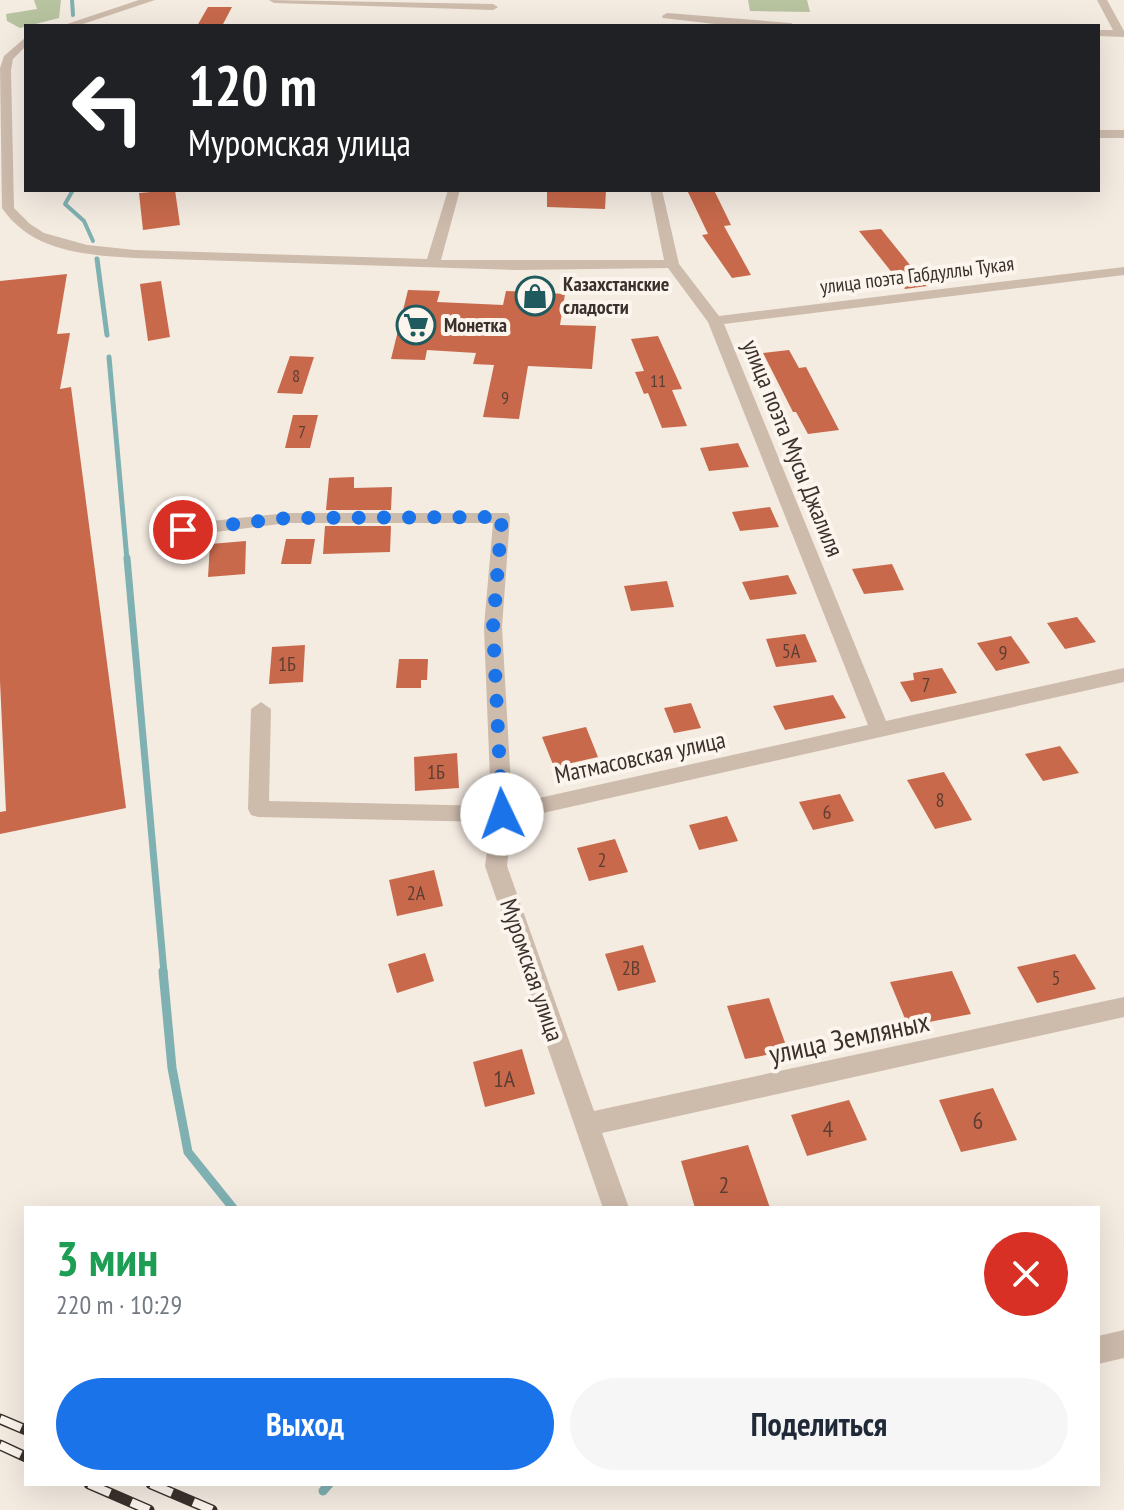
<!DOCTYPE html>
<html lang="ru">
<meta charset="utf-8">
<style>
body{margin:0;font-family:"PT Sans Narrow",sans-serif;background:#f6f6f7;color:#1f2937;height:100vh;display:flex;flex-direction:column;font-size:30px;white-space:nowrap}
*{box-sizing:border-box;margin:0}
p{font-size:26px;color:#747a83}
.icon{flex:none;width:44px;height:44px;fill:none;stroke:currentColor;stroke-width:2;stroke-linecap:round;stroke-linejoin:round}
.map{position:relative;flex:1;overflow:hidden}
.panel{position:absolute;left:24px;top:1206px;width:1076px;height:280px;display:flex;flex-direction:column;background:#fff;border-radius:0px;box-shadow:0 8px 32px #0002}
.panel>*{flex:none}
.top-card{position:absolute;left:24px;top:24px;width:1076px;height:168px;border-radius:0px;box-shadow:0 8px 32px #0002;background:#202124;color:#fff;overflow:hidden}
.pin{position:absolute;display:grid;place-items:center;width:68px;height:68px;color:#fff;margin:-34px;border:4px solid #fff;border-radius:50%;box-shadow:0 2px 8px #0007}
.me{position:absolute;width:88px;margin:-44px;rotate:357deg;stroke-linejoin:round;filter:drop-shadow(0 0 6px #0008)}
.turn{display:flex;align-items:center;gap:28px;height:168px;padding:0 32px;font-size:36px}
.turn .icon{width:104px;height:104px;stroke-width:2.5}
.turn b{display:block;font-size:56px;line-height:68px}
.round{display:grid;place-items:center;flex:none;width:84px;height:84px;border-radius:42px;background:#f6f6f7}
.headline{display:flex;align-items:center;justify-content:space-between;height:136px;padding:0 32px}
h1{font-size:48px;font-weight:600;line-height:60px;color:#1e9e55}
.action{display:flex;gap:16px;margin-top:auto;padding:16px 32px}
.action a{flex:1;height:92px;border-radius:48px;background:#1a73e8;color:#fff;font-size:32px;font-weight:600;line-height:92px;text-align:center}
.action a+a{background:#f6f6f7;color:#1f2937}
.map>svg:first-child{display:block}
</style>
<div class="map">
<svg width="1124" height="1510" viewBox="0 0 1124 1510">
<rect width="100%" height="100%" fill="#f4ebe1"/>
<!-- green -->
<g fill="#b8c4a0">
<path d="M 34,0 L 61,0 L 59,18 L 20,28 L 7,21 L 6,14 L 37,9 Z"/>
<path d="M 748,0 L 807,0 L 810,12 L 750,11 Z"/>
</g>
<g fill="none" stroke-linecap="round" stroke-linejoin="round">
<!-- stream-far3 -->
<g stroke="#7fb0b2" stroke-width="4">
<path d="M 72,0 L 73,15"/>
<path d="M 73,190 L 65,204 L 84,221 L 93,241"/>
</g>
<!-- stream-far2 -->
<g stroke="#7fb0b2" stroke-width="5">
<path d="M 97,259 L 107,335"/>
<path d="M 109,357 L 127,560"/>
</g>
<!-- stream-far1 -->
<path stroke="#7fb0b2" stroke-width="7" d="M 127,558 L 164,973"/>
<!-- stream -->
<g stroke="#7fb0b2" stroke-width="9">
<path d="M 163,971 L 172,1068 L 188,1152 L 233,1208"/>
<path d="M 323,1491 L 329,1484"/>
</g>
</g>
<!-- building -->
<g fill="#c8694b">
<path d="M 208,7 L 232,7 L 222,26 L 197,26 Z"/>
<path d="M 175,190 L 180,225 L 143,230 L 139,193 Z"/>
<path d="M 547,190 L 606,190 L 605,209 L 547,207 Z"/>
<path d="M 687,190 L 714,190 L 731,225 L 724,226 L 751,275 L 732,278 L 702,235 L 708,234 Z"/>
<path d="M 881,229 L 927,286 L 905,289 L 859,231 Z"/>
<path d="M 67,274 L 57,334 L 70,333 L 60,389 L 71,387 L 126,808 L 0,834 L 0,812 L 6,811 L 0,681 L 0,281 Z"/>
<path d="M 161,281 L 170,337 L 148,341 L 140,284 Z"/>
<path d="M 408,290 L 440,291 L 437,302 L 503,305 L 506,291 L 565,294 L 560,325 L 596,326 L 592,369 L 528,366 L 519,419 L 483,417 L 494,365 L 473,364 L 476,353 L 427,350 L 425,360 L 391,359 Z"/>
<path d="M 658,336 L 682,389 L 672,390 L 687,426 L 662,428 L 648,393 L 644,394 L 635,372 L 644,371 L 631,339 Z"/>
<path d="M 789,350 L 799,368 L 806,367 L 839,430 L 808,434 L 796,412 L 793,412 L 763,353 Z"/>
<path d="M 290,356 L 314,357 L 302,394 L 277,393 Z"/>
<path d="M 293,415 L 318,415 L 310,448 L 285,448 Z"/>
<path d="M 738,443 L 749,467 L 709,471 L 700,448 Z"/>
<path d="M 354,477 L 354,488 L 392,487 L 391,510 L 326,510 L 329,478 Z"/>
<path d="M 770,507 L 779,527 L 740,531 L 732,512 Z"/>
<path d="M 325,526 L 391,526 L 390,552 L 323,554 Z"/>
<path d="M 286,539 L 315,539 L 311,564 L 281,564 Z"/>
<path d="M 246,541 L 245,574 L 208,577 L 210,544 Z"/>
<path d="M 892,564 L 904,590 L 864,594 L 852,569 Z"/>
<path d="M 788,575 L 797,594 L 750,600 L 742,582 Z"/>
<path d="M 667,581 L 674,607 L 631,611 L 624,586 Z"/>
<path d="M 1077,617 L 1096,642 L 1065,649 L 1047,623 Z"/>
<path d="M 805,634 L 817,662 L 776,667 L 766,639 Z"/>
<path d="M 1011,636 L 1030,663 L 996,671 L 977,643 Z"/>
<path d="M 305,645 L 303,682 L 269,684 L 272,647 Z"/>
<path d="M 399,659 L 428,659 L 427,680 L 421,680 L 421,688 L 396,688 Z"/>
<path d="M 942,668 L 957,693 L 911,702 L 900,682 L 914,680 L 913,673 Z"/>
<path d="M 833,695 L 846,718 L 785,730 L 773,706 Z"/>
<path d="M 691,703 L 701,728 L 674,733 L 664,708 Z"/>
<path d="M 586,727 L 598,757 L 554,767 L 542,737 Z"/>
<path d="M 1060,746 L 1079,773 L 1043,781 L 1025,754 Z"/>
<path d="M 457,753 L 459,788 L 415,791 L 414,757 Z"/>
<path d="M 944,772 L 972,820 L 935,829 L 907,780 Z"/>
<path d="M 840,794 L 854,821 L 813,830 L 799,802 Z"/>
<path d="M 727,816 L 738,841 L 699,850 L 689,825 Z"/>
<path d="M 615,839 L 628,872 L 589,881 L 577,848 Z"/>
<path d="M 434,870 L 443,906 L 397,916 L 389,880 Z"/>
<path d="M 643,945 L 656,982 L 618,991 L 605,954 Z"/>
<path d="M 425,953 L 434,981 L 397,993 L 388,964 Z"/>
<path d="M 1075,954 L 1096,989 L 1037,1003 L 1017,967 Z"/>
<path d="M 952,971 L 971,1014 L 908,1026 L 890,982 Z"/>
<path d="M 769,998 L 788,1051 L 745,1059 L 727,1006 Z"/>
<path d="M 522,1049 L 535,1094 L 485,1107 L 473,1062 Z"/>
<path d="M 993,1088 L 1017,1140 L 961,1152 L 939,1100 Z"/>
<path d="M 849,1100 L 867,1140 L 807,1156 L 791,1115 Z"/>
<path d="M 748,1145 L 770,1208 L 695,1208 L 681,1161 Z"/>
</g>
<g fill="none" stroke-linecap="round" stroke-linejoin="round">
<!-- minor -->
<g fill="#cdbbac" fill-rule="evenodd">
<path d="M 139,0 L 155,0 L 77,26 L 61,26 Z"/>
<path d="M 269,0 L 493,4 L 498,7 L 493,10 L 274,3 Z"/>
<path d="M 1097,0 L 1107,0 L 1124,31 L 1124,37 L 1098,36 L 1098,30 L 1113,30 Z"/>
<path d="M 667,13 L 791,23 L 796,26 L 732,26 L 663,18 L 662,16 Z"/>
<path d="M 26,37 L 26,46 L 13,59 L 11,70 L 14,208 L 30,224 L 44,233 L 87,245 L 135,250 L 427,259 L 448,190 L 460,190 L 441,260 L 664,260 L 650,190 L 662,190 L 679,264 L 719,316 L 1124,267 L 1124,275 L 724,324 L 886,721 L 1124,668 L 1124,682 L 512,820 L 507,866 L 594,1111 L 1124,997 L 1124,1017 L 602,1133 L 629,1208 L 603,1208 L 485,866 L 491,822 L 258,817 L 251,815 L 248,809 L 251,709 L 261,702 L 271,709 L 269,801 L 491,806 L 484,627 L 493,523 L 287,523 L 183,536 L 174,530 L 183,524 L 287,513 L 508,513 L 510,517 L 502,627 L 512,804 L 868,725 L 708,322 L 668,268 L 517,270 L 135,258 C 86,255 32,252 2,208 L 0,68 L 4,56 Z"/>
<rect x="1098" y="130" width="26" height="8"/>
<path d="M 1124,1330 L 1124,1358 L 1098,1364 L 1098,1336 Z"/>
</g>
<!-- rail casing -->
<g stroke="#3b302b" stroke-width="11">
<g id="rail">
<path d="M 0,1419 L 26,1430"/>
<path d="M 0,1445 L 26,1457"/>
<path d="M 89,1484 L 149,1510"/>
<path d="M 151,1484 L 212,1510"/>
</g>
</g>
<!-- rail -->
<use href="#rail" stroke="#fbf5ee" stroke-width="8" stroke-dasharray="23" stroke-linecap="butt"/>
</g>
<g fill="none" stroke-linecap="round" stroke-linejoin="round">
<!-- route -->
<path stroke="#1a73e8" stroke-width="14" stroke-dasharray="0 25.2" d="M 183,530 L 287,518 L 502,517 L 493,627 L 502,814"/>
</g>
<!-- icons -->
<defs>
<g id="shop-ring" transform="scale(2)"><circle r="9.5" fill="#fbf5ee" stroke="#1f5a5e" stroke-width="1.5"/><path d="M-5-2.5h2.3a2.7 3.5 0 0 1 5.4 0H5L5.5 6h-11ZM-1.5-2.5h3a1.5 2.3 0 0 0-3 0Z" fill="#1f5a5e"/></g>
<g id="supermarket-ring" transform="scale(2)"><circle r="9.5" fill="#fbf5ee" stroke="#1f5a5e" stroke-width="1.5"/><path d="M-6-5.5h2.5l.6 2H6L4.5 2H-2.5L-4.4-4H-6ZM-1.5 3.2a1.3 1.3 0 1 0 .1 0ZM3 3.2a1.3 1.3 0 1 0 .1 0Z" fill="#1f5a5e"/></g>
</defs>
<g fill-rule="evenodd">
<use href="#shop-ring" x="535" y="296"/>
<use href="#supermarket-ring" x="416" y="325"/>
</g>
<g text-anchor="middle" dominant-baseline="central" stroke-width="8" stroke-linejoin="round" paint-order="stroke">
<!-- far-number labels -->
<g font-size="18" fill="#5e3e33">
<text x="296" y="375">8</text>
<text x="658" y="380">11</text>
<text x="505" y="397">9</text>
<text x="302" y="431">7</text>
</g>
<!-- far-street labels -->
<g font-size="20" fill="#3b302b" stroke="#fbf5ee">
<text transform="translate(917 275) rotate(-7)">улица поэта Габдуллы Тукая</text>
</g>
<!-- far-poi labels -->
<g font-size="20" font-weight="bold" fill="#3b302b" stroke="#fbf5ee" text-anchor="start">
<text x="563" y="284">Казахстанские<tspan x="563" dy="23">сладости</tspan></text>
<text x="444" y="325">Монетка</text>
</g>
<!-- number labels -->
<g font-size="20" fill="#5e3e33">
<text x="791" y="651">5А</text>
<text x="1003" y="653">9</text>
<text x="287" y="664">1Б</text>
<text x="926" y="685">7</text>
<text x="436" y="772">1Б</text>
<text x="940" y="800">8</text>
<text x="827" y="812">6</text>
<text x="602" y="860">2</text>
<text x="416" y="893">2А</text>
<text x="631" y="968">2В</text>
<text x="1056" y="978">5</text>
</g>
<!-- street labels -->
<g font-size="24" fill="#3b302b" stroke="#fbf5ee">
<text transform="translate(793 448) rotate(68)">улица поэта Мусы Джалиля</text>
<text transform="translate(640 757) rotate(-12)">Матмасовская улица</text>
<text transform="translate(532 970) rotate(71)">Муромская улица</text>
</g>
<!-- near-number labels -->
<g font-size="24" fill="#5e3e33">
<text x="504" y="1078">1А</text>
<text x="978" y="1120">6</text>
<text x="828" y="1128">4</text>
<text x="724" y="1184">2</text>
</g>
<!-- near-street labels -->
<g font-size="28" fill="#3b302b" stroke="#fbf5ee">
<text transform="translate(849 1037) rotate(-12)">улица Земляных</text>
</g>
</g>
</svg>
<div class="pin" style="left:183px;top:530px;background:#d93025"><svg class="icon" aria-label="arrive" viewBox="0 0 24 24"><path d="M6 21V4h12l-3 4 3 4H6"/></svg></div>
<svg class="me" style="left:502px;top:814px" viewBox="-20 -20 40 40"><circle r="19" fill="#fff"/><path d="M0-13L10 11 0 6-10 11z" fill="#1a73e8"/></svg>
<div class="top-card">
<div class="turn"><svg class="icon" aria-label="left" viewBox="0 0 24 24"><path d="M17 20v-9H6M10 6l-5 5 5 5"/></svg><div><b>120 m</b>Муромская улица</div></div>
</div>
<section class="panel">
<div class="headline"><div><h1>3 мин</h1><p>220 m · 10:29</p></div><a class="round" style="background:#d93025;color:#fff"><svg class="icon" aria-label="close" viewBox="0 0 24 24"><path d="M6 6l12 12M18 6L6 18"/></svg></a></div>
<div class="action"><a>Выход</a><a>Поделиться</a></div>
</section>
</div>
